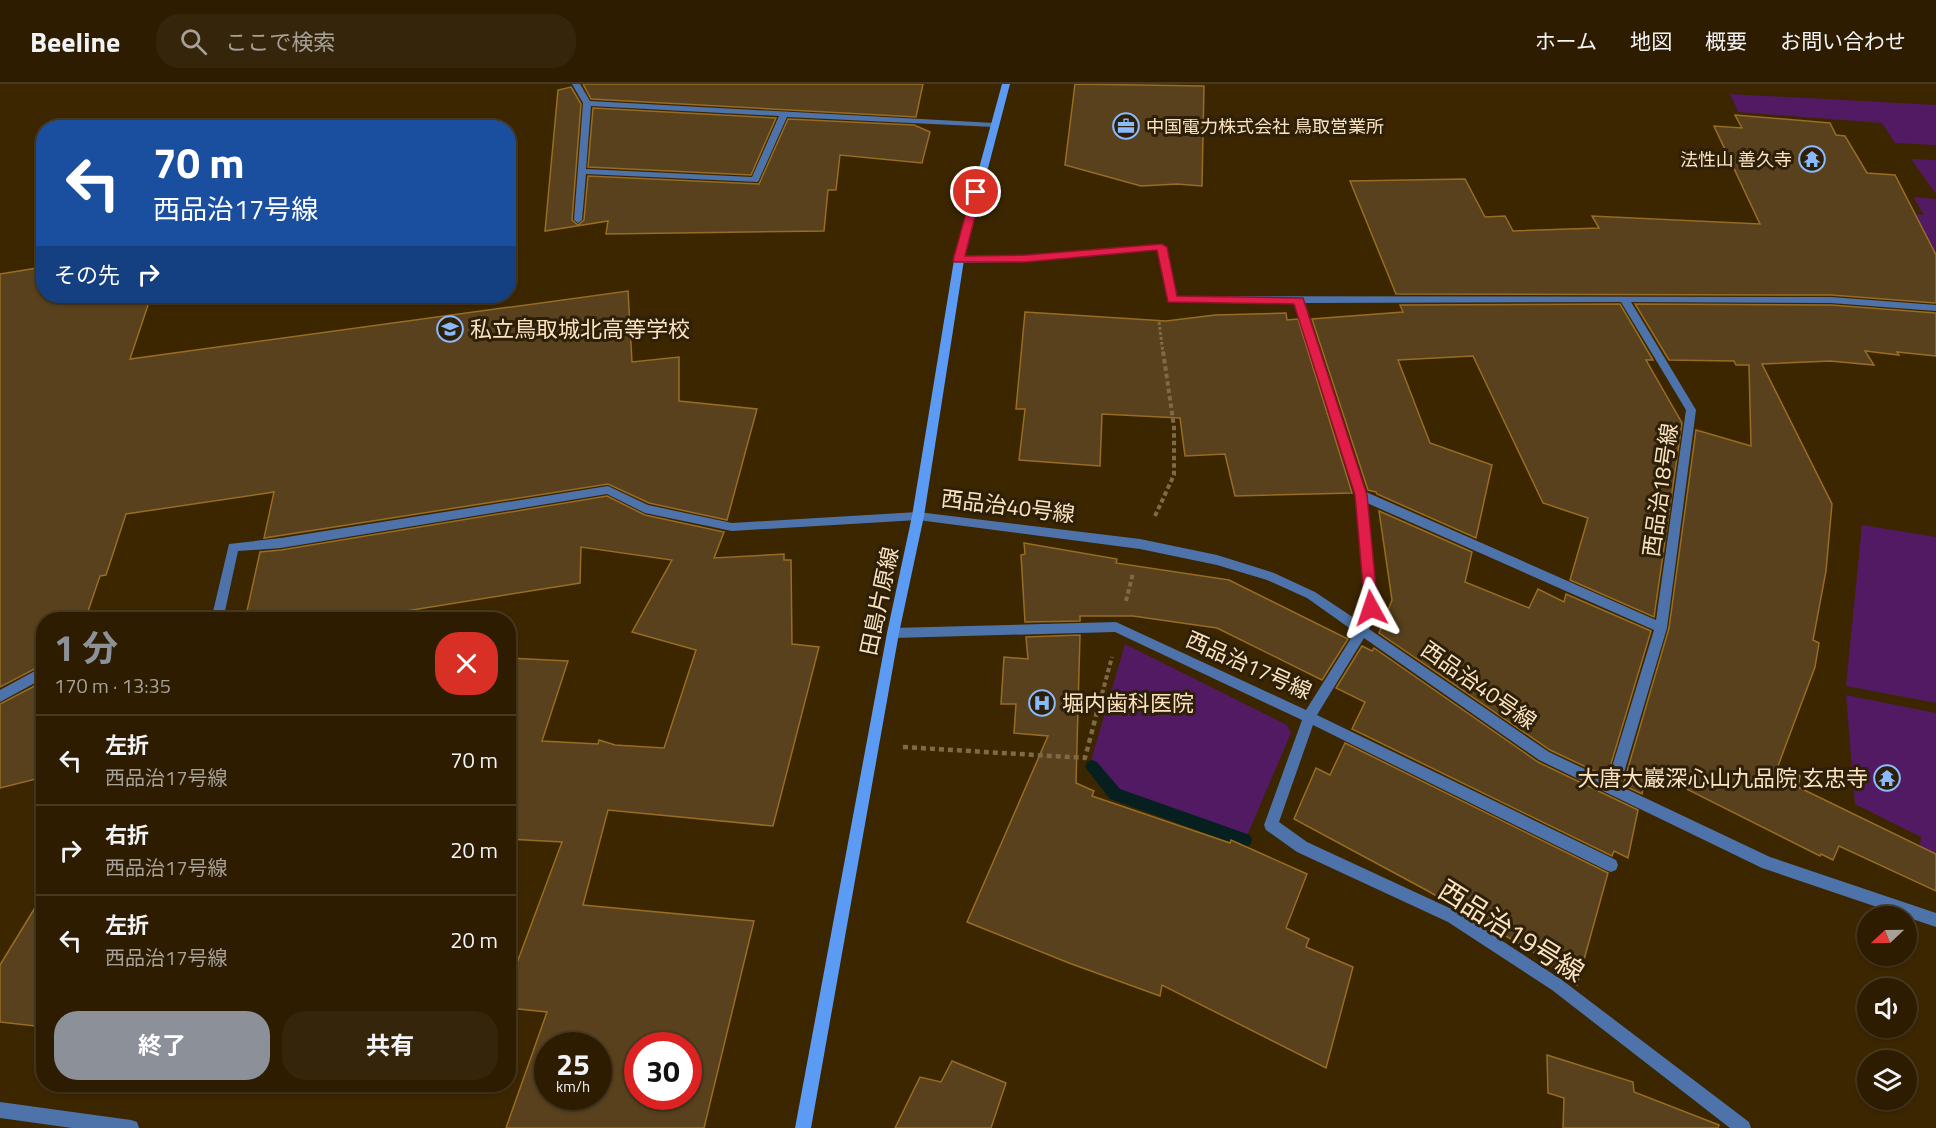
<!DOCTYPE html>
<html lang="ja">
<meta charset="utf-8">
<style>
body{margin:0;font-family:"Titillium Web","Noto Sans JP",sans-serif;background:#35250a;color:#f1f3f6;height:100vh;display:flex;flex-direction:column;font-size:22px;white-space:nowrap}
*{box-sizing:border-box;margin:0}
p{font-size:20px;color:#a7a199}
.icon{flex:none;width:33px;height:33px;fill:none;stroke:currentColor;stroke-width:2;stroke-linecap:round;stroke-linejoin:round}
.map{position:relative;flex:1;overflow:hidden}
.panel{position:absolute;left:36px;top:528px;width:480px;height:480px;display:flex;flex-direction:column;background:#2d1c00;border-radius:24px;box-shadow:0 2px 4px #0004,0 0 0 2px #483a22}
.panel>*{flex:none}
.hud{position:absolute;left:36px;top:36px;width:480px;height:183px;border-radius:24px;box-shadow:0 2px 4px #0004,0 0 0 2px #483a22;background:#1a4fa0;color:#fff;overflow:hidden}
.needle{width:39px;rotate:248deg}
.tools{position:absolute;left:1857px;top:822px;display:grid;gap:12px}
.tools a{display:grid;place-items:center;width:60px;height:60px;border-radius:50%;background:#2d1c00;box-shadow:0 2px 4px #0004,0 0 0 2px #483a22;font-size:30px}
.speed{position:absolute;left:534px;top:948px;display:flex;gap:12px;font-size:30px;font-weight:700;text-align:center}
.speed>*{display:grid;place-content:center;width:78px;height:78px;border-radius:50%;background:#2d1c00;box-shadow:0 2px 4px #0004,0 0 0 2px #483a22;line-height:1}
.speed small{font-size:15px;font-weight:400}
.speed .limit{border:9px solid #d22;background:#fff;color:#111}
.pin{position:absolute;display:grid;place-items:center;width:51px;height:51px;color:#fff;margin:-26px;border:3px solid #fff;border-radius:50%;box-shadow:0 2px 6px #0007}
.me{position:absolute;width:66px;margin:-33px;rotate:355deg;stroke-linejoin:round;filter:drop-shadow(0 0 4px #0008)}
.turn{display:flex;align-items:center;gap:21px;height:126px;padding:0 18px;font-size:27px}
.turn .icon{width:78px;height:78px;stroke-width:2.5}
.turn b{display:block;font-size:42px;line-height:51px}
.then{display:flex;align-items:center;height:57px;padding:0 18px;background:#0003;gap:12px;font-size:22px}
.round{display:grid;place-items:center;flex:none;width:63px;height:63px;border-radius:24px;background:#35250a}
.head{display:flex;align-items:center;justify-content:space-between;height:102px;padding:0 18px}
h1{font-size:36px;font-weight:700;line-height:45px;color:#8c9099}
.button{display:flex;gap:12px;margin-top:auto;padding:12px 18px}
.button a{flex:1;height:69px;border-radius:24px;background:#8c9099;color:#fff;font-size:24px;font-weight:700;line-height:69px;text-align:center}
.button a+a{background:#35250a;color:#f1f3f6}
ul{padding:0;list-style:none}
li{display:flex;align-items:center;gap:18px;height:90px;padding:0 18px;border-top:2px solid #483a22}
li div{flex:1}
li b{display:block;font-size:22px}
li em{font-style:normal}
header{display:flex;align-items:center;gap:36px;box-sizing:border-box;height:84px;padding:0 30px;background:#2d1c00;border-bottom:2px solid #483a22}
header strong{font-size:28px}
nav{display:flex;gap:33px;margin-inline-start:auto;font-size:21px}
.search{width:420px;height:54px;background:#35250a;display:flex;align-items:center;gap:15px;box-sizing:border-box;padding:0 21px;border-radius:24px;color:#a7a199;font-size:22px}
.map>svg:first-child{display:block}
</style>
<header>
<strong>Beeline</strong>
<div class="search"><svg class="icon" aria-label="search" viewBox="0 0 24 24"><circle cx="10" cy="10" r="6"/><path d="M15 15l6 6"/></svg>ここで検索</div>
<nav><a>ホーム</a><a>地図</a><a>概要</a><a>お問い合わせ</a></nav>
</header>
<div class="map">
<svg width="1936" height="1044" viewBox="0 0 1936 1044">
<rect width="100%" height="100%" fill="#3c2600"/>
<!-- green -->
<g fill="#521a63">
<path d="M 1730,10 L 1936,21 L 1936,61 L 1895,59 L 1882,39 L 1738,28 Z"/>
<path d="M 1911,75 L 1936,76 L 1936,110 Z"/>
<path d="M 1913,113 L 1936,115 L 1936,170 L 1886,165 L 1888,127 L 1924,131 Z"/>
<path d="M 1862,441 L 1936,453 L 1936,619 L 1846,602 Z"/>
<path d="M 1125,560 L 1287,641 L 1291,649 L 1246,754 L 1119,707 L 1091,677 Z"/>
<path d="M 1846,611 L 1936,629 L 1936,802 L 1916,796 L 1921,753 L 1855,720 Z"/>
</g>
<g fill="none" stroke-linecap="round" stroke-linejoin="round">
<!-- stream -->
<path fill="#062020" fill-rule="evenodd" d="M 1092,676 L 1097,678 L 1120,705 L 1250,751 L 1252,756 L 1250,761 L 1244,763 L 1110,715 L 1085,683 L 1087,678 Z"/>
</g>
<!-- building -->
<g fill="#58411c" stroke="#986d23" stroke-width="1.5" fill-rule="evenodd">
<path d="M 583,0 L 923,0 L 916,33 L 591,15 Z"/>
<path d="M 1075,0 L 1204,2 L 1202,102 L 1177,100 L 1141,102 L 1065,81 Z"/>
<path d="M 571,3 L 581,20 L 572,136 L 578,141 L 584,136 L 588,92 L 759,100 L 788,35 L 914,41 L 930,48 L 922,79 L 840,71 L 836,106 L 828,106 L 824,147 L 606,150 L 608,137 L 545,147 L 558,6 Z"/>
<path d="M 593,24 L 776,34 L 751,91 L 588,83 Z"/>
<path d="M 1735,31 L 1830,39 L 1836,51 L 1845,52 L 1867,89 L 1895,91 L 1936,171 L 1936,219 L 1831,211 L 1396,210 L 1350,97 L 1465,95 L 1485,133 L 1505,132 L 1513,147 L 1599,144 L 1592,132 L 1760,140 L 1714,42 L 1742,44 Z"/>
<path d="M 44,183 L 44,212 L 151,212 L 130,275 L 628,207 L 632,278 L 679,273 L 679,317 L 757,325 L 727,436 L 649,419 L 608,400 L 264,454 L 274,408 L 126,430 L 106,491 L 100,492 L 85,536 L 44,536 L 44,580 L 0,603 L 0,190 Z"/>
<path d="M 1620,220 L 1653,276 L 1646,276 L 1682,339 L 1654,533 L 1570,496 L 1588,434 L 1543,419 L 1473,272 L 1398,276 L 1430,359 L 1492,381 L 1476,454 L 1377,410 L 1376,408 L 1368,406 L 1312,235 L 1403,228 L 1400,221 Z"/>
<path d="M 1635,220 L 1831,221 L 1936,229 L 1936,272 L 1897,268 L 1899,271 L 1865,267 L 1874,281 L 1830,277 L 1762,280 L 1832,420 L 1826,487 L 1813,556 L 1819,559 L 1815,583 L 1778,682 L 1800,692 L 1798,703 L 1936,770 L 1936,807 L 1839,762 L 1833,776 L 1821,770 L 1820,772 L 1647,685 L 1642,710 L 1623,701 L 1669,544 L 1696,346 L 1751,362 L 1749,281 L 1736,281 L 1734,277 L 1669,276 Z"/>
<path d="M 1025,228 L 1166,237 L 1215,231 L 1286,229 L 1287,236 L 1298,235 L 1352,409 L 1235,412 L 1225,370 L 1185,372 L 1180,334 L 1102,330 L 1100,382 L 1019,376 L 1025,325 L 1016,325 Z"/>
<path d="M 607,412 L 645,431 L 724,448 L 714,474 L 784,470 L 784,476 L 791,476 L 792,560 L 819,563 L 773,742 L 608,726 L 583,821 L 754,837 L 704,1044 L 506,1044 L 547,928 L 508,924 L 508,903 L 562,758 L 508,755 L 508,574 L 568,577 L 542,657 L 598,660 L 599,656 L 615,661 L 664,664 L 696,566 L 632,548 L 672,476 L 581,463 L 580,499 L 350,536 L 245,536 L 260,468 L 281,466 ZM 548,962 L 598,962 L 598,1012 L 548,1012 ZM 638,962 L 688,962 L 688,1012 L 638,1012 Z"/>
<path d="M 1379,427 L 1472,468 L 1465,498 L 1529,524 L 1538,505 L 1564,518 L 1566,510 L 1651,547 L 1607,693 L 1550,666 L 1379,549 L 1392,516 Z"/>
<path d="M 1024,459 L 1117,475 L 1116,479 L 1229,496 L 1348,555 L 1322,596 L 1217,544 L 1133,532 L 1080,532 L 1080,537 L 1025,538 L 1021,471 L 1025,470 Z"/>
<path d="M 1080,551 L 1076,699 L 1094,707 L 1092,712 L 1230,759 L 1231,756 L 1307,790 L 1286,844 L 1309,855 L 1306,863 L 1353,883 L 1326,984 L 1162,901 L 1160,912 L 1069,879 L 967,838 L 1048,652 L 1014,649 L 1016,620 L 1001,620 L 1004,573 L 1028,575 L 1026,553 Z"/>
<path d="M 1362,562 L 1372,567 L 1374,564 L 1538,678 L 1638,726 L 1628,774 L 1614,767 L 1612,772 L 1352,645 L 1365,618 L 1336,604 Z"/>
<path d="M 44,597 L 44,693 L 0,704 L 0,620 Z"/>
<path d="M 1345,659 L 1608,789 L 1577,901 L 1532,867 L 1428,807 L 1294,735 L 1316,684 L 1330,691 Z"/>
<path d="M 44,809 L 44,943 L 0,938 L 0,881 Z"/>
<path d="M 1547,971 L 1633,998 L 1634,1008 L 1719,1041 L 1718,1044 L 1563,1044 L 1564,1014 L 1548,1009 Z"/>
<path d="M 952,977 L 1006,999 L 991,1044 L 895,1044 L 920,993 L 941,998 Z"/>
</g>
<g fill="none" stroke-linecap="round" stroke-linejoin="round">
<!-- path-far2 -->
<path stroke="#806945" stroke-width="3" stroke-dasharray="3 2" stroke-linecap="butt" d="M 1159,238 L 1163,269"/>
<!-- path-far1 -->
<g stroke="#806945" stroke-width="4" stroke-dasharray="4.5 3" stroke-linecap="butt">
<path d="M 1155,432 L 1174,391 L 1174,343 L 1163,267"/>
<path d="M 1126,517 L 1133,489"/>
<path d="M 1102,610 L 1112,573"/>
</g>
<!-- path -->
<path stroke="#806945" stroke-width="4.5" stroke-dasharray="5 4" stroke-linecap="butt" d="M 903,663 L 1085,674 L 1102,609"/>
<!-- street -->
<g fill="#4d73aa" fill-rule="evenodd">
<path d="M 572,0 L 580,0 L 590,17 L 994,39 L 998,41 L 994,43 L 787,33 L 758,98 L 586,90 L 582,136 L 578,139 L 574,136 L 583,19 ZM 591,22 L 779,32 L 752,93 L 586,85 Z"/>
<path d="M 1162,160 L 1167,163 L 1176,212 L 1831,213 L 1936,221 L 1936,227 L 1831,219 L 1631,218 L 1696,326 L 1667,544 L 1620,702 L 1770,773 L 1936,829 L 1936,843 L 1762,784 L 1539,676 L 1364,554 L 1317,631 L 1616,776 L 1618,781 L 1616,786 L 1611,788 L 1606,786 L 1313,641 L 1279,738 L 1307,758 L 1458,828 L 1562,896 L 1749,1038 L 1751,1044 L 1730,1044 L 1552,906 L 1448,838 L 1297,768 L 1266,746 L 1264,741 L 1302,636 L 1115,548 L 893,554 L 889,553 L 887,549 L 889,545 L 893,544 L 1116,538 L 1306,626 L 1355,548 L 1307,514 L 1267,496 L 1217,481 L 1140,465 L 918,436 L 732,447 L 645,429 L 607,410 L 281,464 L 238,467 L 223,536 L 211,536 L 229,460 L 281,454 L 608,402 L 648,421 L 732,439 L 918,428 L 1140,455 L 1217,471 L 1274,489 L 1315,508 L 1360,538 L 1365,524 L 1355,411 L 1295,219 L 1169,217 L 1158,166 L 1026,178 L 959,179 L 954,176 L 959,173 L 1026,172 ZM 1621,218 L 1686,326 L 1656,536 L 1366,408 L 1305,219 ZM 1367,419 L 1654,546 L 1608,696 L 1549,668 L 1369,545 L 1377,524 Z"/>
<path d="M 44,582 L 44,594 L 0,618 L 0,606 Z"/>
<path d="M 0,1018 L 131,1036 L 137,1038 L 139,1044 L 72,1044 L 0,1034 Z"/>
</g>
<!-- secondary -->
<path fill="#5c9bf3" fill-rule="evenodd" d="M 1002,0 L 1010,0 L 964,176 L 924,432 L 899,549 L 811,1044 L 795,1044 L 887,549 L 912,432 L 954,176 Z"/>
</g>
<!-- route -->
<path fill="#e11d48" stroke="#92132f" stroke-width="1.5" d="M 976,105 L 981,108 L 965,172 L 1026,171 L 1162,160 L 1167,163 L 1177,212 L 1303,214 L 1367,411 L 1378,524 L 1376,528 L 1371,529 L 1365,524 L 1355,411 L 1294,220 L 1168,218 L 1157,166 L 1026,178 L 955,178 L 953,176 L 972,108 Z"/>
<!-- icons -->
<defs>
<g id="office-ring" transform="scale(1.35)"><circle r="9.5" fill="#2d1f08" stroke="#8bbafc" stroke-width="1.5"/><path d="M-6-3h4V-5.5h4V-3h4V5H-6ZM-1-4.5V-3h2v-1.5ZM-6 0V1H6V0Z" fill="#8bbafc"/></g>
<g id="temple-ring" transform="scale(1.35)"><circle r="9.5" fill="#2d1f08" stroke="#8bbafc" stroke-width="1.5"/><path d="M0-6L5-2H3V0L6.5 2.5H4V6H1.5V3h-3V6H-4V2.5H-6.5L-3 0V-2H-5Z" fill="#8bbafc"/></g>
<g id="school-ring" transform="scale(1.35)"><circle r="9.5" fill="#2d1f08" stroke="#8bbafc" stroke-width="1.5"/><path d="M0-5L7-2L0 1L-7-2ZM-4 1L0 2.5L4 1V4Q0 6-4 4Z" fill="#8bbafc"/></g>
<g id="hospital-ring" transform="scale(1.35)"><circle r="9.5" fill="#2d1f08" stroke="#8bbafc" stroke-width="1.5"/><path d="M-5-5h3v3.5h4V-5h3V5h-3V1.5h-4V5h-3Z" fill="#8bbafc"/></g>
</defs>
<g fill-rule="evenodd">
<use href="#office-ring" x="1126" y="42"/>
<use href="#temple-ring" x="1812" y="75"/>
<use href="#school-ring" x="450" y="245"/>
<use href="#hospital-ring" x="1042" y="619"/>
<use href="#temple-ring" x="1887" y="694"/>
</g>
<g text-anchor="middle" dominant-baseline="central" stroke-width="6" stroke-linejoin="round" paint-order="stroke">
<!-- far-poi labels -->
<g font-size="18" fill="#fbe3c1" stroke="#2d1f08" text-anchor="start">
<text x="1146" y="42">中国電力株式会社 鳥取営業所</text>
<text x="1792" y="75" text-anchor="end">法性山 善久寺</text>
</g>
<!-- poi labels -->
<g font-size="22" fill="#fbe3c1" stroke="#2d1f08" text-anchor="start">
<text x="470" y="245">私立鳥取城北高等学校</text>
<text x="1062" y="619">堀内歯科医院</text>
<text x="1868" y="694" text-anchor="end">大唐大巖深心山九品院 玄忠寺</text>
</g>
<!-- street labels -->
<g font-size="22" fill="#fbe3c1" stroke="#2d1f08">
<text transform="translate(1660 406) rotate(-82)">西品治18号線</text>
<text transform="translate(1008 422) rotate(7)">西品治40号線</text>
<text transform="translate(879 517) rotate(-78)">田島片原線</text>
<text transform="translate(1249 581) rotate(24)">西品治17号線</text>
<text transform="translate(1479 601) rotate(35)">西品治40号線</text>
</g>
<!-- near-street labels -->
<g font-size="27" fill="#fbe3c1" stroke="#2d1f08">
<text transform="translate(1512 846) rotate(32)">西品治19号線</text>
</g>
</g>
</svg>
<div class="tools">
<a><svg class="needle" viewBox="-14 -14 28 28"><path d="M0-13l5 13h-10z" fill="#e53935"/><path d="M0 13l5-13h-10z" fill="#a7a199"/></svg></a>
<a><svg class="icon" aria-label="sound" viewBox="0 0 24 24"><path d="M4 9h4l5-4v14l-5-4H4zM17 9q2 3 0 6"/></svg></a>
<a><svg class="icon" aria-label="layers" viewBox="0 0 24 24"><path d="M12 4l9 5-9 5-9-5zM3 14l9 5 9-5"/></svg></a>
</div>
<div class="speed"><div>25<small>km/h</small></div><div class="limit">30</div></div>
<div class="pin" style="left:976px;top:108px;background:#d93025"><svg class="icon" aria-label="arrive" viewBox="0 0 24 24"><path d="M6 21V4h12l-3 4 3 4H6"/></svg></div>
<svg class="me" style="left:1371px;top:524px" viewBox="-20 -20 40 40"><path d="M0-17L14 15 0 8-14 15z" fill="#e11d48" stroke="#fff" stroke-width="4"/></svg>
<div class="hud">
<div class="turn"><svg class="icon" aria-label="left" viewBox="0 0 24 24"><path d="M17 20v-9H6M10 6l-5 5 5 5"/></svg><div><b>70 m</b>西品治17号線</div></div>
<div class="then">その先<svg class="icon" aria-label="right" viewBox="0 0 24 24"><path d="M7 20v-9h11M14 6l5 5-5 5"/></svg></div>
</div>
<section class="panel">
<div class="head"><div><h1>1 分</h1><p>170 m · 13:35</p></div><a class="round" style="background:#d93025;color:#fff"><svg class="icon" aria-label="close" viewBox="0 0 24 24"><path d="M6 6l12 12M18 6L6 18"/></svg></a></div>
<ul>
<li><svg class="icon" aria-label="left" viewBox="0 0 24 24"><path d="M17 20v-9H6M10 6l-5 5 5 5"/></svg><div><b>左折</b><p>西品治17号線</p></div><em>70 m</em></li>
<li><svg class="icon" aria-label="right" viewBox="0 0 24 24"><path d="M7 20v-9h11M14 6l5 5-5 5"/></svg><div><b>右折</b><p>西品治17号線</p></div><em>20 m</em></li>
<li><svg class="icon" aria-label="left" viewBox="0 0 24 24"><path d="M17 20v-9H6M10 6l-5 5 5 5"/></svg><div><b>左折</b><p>西品治17号線</p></div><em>20 m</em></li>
</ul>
<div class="button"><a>終了</a><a>共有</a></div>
</section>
</div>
